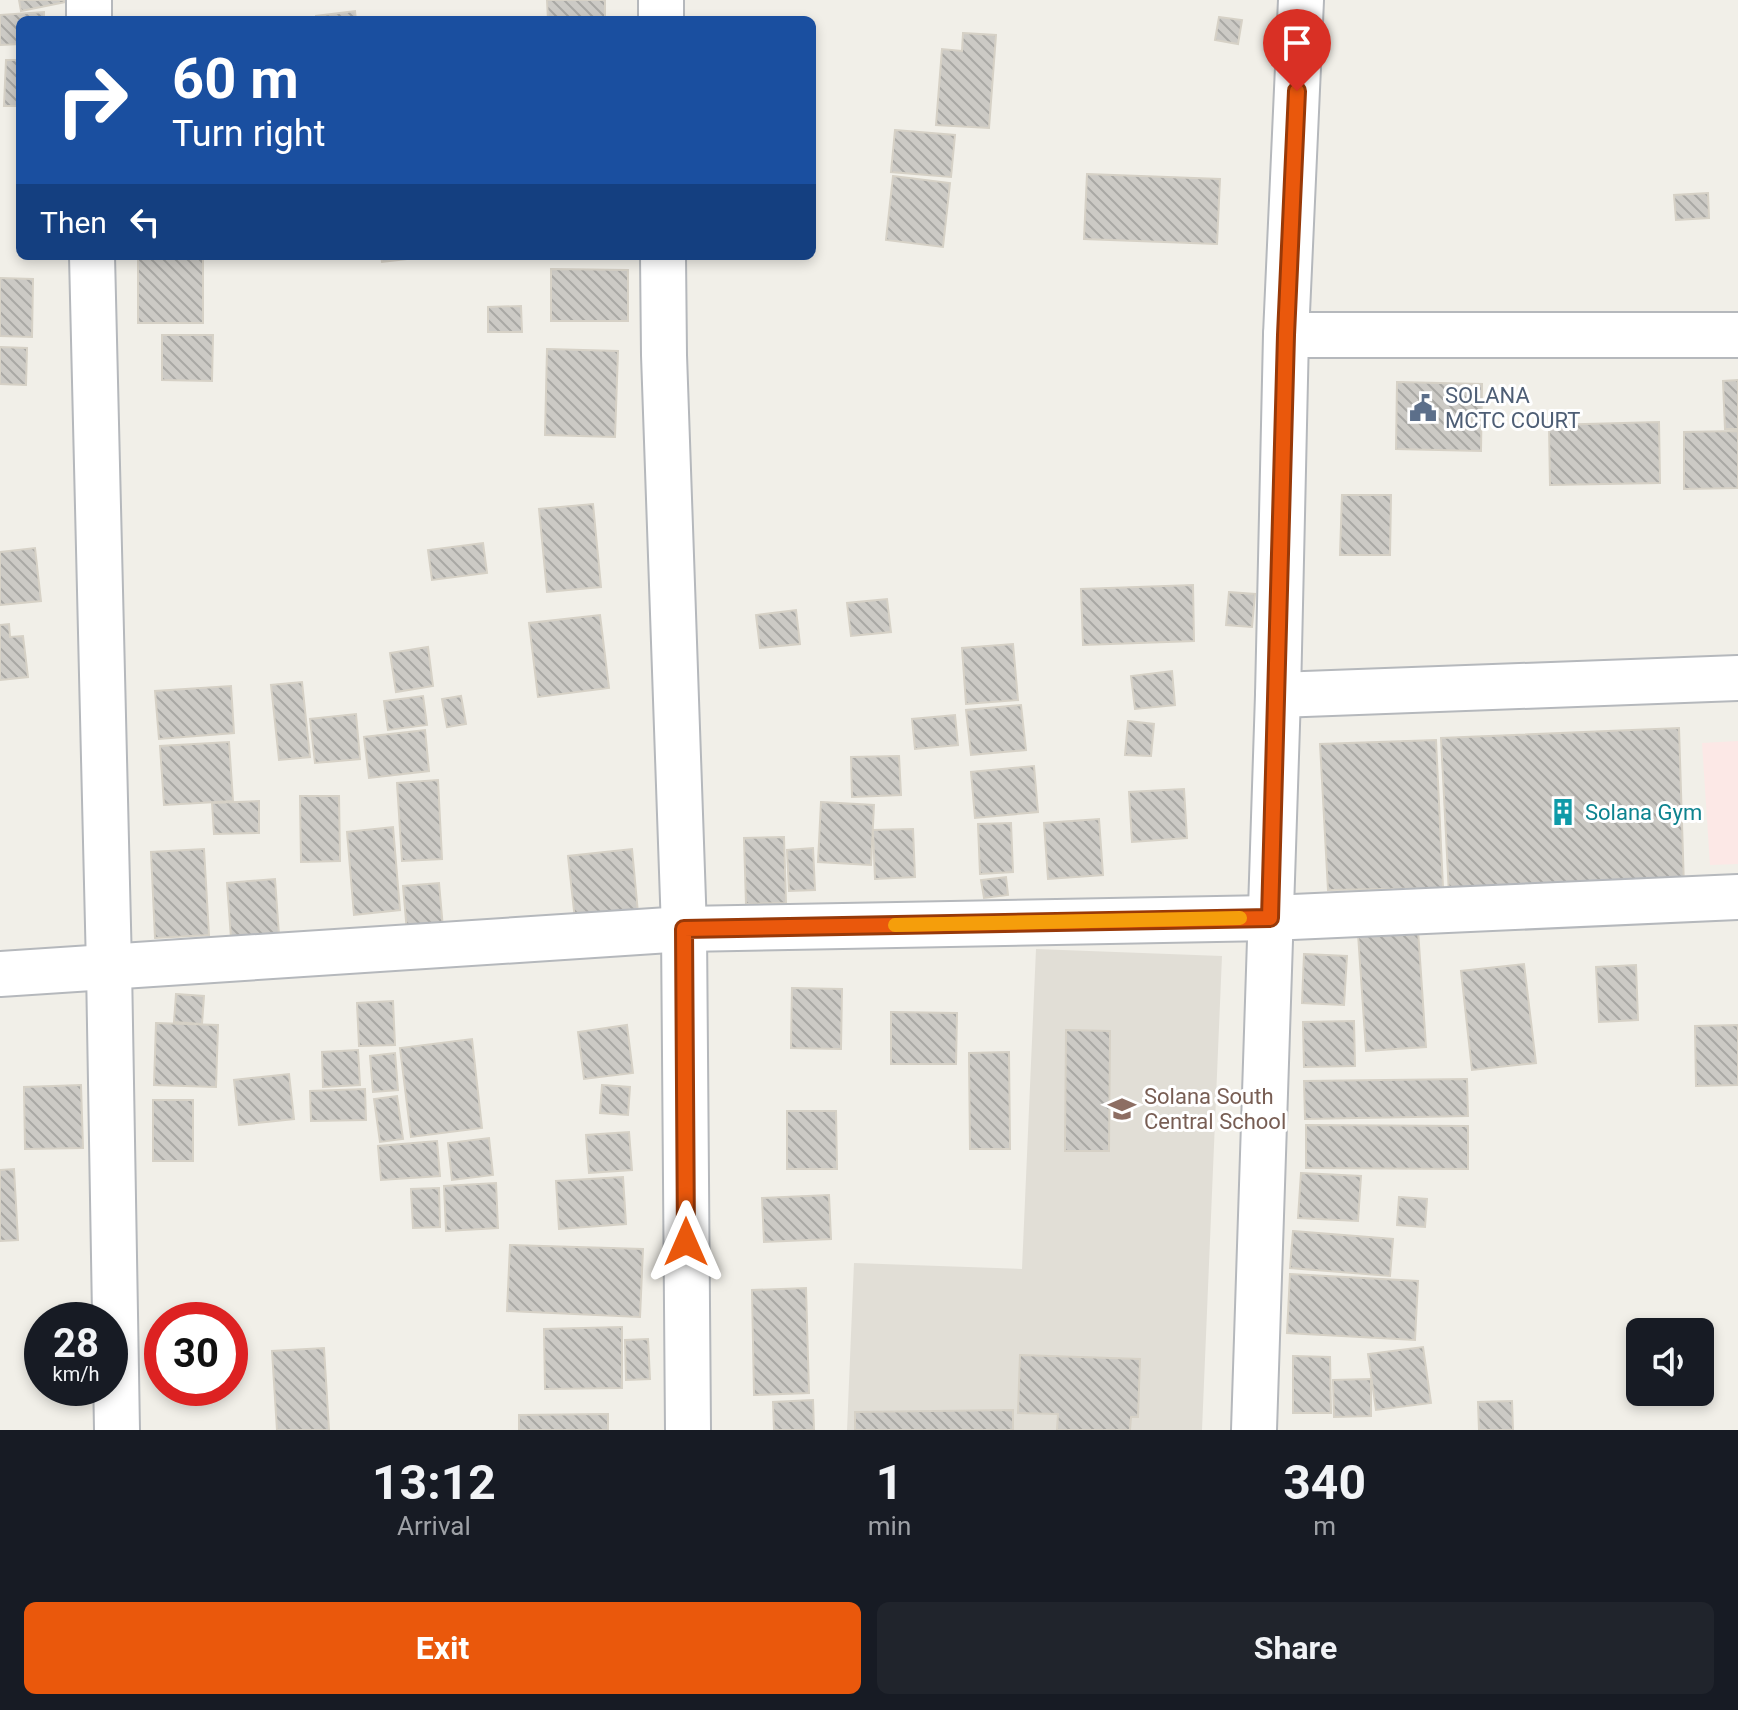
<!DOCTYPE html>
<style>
body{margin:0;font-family:Roboto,sans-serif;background:#20242c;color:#f1f3f6;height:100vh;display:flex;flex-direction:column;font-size:30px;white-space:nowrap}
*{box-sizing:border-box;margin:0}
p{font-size:26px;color:#9ea1a6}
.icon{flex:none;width:44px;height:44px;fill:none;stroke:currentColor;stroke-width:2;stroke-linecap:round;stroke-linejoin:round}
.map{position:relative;height:1430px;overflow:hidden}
.details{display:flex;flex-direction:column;background:#171b24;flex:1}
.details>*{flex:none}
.guide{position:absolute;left:16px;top:16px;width:800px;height:244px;border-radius:12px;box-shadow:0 4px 12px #0003;background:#1a4fa0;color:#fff;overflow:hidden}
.fabs{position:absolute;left:1626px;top:1318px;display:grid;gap:16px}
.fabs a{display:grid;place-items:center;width:88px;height:88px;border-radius:12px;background:#171b24;box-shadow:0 4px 12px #0003;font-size:40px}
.speed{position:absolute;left:24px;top:1302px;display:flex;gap:16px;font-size:40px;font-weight:700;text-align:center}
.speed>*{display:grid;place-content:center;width:104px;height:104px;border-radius:50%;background:#171b24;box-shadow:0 4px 12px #0003;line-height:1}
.speed small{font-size:20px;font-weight:400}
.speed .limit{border:12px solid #d22;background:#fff;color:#111}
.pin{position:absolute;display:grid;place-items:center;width:68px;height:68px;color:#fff;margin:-82px -34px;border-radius:50% 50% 50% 0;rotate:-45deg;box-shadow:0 0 8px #0007}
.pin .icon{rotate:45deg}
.me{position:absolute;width:88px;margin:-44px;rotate:0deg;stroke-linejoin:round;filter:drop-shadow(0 0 6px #0008)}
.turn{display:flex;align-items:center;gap:28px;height:168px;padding:0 24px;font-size:36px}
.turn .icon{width:104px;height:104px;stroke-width:2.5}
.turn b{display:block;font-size:56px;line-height:68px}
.then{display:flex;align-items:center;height:76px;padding:0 24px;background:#0003;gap:16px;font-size:30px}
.eta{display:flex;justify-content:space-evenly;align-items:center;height:136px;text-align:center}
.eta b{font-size:48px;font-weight:700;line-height:56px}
.primary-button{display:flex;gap:16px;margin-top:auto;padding:16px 24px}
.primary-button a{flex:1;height:92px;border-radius:12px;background:#ea580c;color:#fff;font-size:32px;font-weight:700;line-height:92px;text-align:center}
.primary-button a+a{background:#20242c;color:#f1f3f6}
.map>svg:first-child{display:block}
</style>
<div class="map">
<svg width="1738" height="1430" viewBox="0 0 1738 1430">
<defs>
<pattern id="building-back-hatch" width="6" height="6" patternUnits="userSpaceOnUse" patternTransform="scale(2)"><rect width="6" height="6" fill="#cccac5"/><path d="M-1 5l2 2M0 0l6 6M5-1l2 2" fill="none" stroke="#a9a8a4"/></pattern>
</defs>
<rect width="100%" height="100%" fill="#f1efe8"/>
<!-- education -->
<path fill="#e1ded6" d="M 1036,949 L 1222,956 L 1202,1430 L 847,1430 L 854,1263 L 1022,1269 Z"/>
<!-- medical -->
<path fill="#fce8e6" d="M 1738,741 L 1738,864 L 1710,865 L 1702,743 Z"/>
<!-- building -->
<g fill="url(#building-back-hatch)" stroke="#d6d1c6" stroke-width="2">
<path d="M 19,0 L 70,0 L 71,1 L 21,11 Z"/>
<path d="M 547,0 L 605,0 L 605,20 L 548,20 Z"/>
<path d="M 355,11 L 356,20 L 316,20 L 316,16 Z"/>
<path d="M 44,12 L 44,20 L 20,20 L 20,44 L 0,45 L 0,15 Z"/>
<path d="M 1219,17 L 1242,20 L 1238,44 L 1215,40 Z"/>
<path d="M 963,33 L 996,35 L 989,128 L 936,125 L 942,49 L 962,51 Z"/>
<path d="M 6,60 L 20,60 L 20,106 L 4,106 Z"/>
<path d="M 895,130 L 955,135 L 951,177 L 891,172 Z"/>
<path d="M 1087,174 L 1220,179 L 1217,244 L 1084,239 Z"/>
<path d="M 893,176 L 950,183 L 943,247 L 886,240 Z"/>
<path d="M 1708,193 L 1709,218 L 1676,220 L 1674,195 Z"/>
<rect x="138" y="256" width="65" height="67"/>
<path d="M 381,256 L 433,256 L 382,262 Z"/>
<path d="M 551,269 L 628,270 L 628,321 L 551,321 Z"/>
<path d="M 0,278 L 33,279 L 32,337 L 0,336 Z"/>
<path d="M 521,306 L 522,332 L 488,332 L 488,307 Z"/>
<path d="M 162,335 L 213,335 L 212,381 L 162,380 Z"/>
<path d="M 0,347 L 27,348 L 26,385 L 0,384 Z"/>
<path d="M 547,349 L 618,351 L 615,437 L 545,435 Z"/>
<path d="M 1738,380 L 1738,429 L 1725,429 L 1723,381 Z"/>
<path d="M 1397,382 L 1482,384 L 1481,451 L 1396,449 Z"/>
<path d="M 1659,422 L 1660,483 L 1550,485 L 1549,425 Z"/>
<path d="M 1738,431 L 1738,488 L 1684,489 L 1684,432 Z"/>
<path d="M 1342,495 L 1391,495 L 1390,555 L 1340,555 Z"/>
<path d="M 593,504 L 601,587 L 547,592 L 539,509 Z"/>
<path d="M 483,543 L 487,573 L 432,580 L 428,550 Z"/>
<path d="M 35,548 L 41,601 L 0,605 L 0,552 Z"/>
<path d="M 1193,585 L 1194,641 L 1083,645 L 1081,589 Z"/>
<path d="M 1229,592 L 1255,594 L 1252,627 L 1226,625 Z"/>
<path d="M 887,599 L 891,632 L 851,636 L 847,603 Z"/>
<path d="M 796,610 L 800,644 L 760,648 L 756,615 Z"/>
<path d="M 600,615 L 609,688 L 538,697 L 529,623 Z"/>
<path d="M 9,624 L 10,637 L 23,636 L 28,677 L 0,680 L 0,625 Z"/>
<path d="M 1013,644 L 1018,700 L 966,704 L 962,648 Z"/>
<path d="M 428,647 L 433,686 L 396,692 L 390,653 Z"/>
<path d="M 1172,671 L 1175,705 L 1135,709 L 1131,676 Z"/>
<path d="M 302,682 L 310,757 L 279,760 L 271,685 Z"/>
<path d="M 231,686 L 234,733 L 159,739 L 155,691 Z"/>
<path d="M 423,696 L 427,725 L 388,730 L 384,701 Z"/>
<path d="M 461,696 L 466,724 L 447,727 L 442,699 Z"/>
<path d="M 1021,705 L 1026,750 L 971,755 L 966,710 Z"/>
<path d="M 356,714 L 360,759 L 315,763 L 310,719 Z"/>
<path d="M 955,715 L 958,745 L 915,749 L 912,719 Z"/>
<path d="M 1128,721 L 1154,724 L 1151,756 L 1125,755 Z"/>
<path d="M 1679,728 L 1684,887 L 1449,894 L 1441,738 Z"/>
<path d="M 425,730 L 429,771 L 369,778 L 364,737 Z"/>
<path d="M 1436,740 L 1443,888 L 1328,890 L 1320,744 Z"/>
<path d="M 229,742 L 233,801 L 164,805 L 160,746 Z"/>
<path d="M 899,756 L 901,795 L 852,797 L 851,757 Z"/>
<path d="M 1034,766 L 1038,812 L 975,818 L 971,772 Z"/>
<path d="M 438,780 L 442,859 L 402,861 L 397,783 Z"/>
<path d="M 1184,789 L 1187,838 L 1132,842 L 1129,792 Z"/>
<path d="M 300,796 L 339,796 L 340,861 L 301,862 Z"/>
<path d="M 259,801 L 259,833 L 214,834 L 212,803 Z"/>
<path d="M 821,802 L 874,805 L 871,865 L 818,862 Z"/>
<path d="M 1099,819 L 1103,875 L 1048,879 L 1044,823 Z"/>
<path d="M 1011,823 L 1013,872 L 980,874 L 978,824 Z"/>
<path d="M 393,827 L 400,910 L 354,915 L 347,832 Z"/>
<path d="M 913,829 L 915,877 L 875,879 L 873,830 Z"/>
<path d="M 784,837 L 786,903 L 746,904 L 744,838 Z"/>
<path d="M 813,848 L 815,890 L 789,891 L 787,850 Z"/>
<path d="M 204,849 L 209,935 L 155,938 L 151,852 Z"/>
<path d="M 632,849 L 638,913 L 575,920 L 568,856 Z"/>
<path d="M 1006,877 L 1008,895 L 984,898 L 981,880 Z"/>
<path d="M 275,879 L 279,935 L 231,938 L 227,883 Z"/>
<path d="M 439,883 L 443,928 L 407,932 L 403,886 Z"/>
<path d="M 1418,930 L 1426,1047 L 1366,1051 L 1358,934 Z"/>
<path d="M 1304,954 L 1347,956 L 1344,1005 L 1302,1003 Z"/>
<path d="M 1524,964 L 1536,1063 L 1472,1070 L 1461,971 Z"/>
<path d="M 1636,965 L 1638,1020 L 1599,1022 L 1596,967 Z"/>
<path d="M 792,988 L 842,989 L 841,1049 L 791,1048 Z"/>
<path d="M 176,994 L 204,996 L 202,1024 L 174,1022 Z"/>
<path d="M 393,1001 L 395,1045 L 359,1046 L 357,1003 Z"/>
<path d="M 891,1012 L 957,1013 L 956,1064 L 891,1064 Z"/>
<path d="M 1354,1021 L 1355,1066 L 1304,1067 L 1303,1022 Z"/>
<path d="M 156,1023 L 218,1025 L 216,1087 L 154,1085 Z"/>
<path d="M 627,1025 L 633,1073 L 584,1079 L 578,1032 Z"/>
<path d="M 1738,1025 L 1738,1085 L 1696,1086 L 1695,1026 Z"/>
<path d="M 1066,1030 L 1110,1031 L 1109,1151 L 1065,1151 Z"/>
<path d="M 472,1039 L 482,1128 L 411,1137 L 400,1048 Z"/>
<path d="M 358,1050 L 360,1085 L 323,1087 L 322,1052 Z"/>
<path d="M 1009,1052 L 1010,1149 L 970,1149 L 969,1053 Z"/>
<path d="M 395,1053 L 398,1090 L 373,1092 L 370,1056 Z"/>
<path d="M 289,1074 L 294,1119 L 239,1125 L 234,1080 Z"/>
<path d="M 1467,1079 L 1468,1116 L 1305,1119 L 1304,1081 Z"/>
<path d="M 81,1085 L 83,1148 L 25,1149 L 24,1087 Z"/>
<path d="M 602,1085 L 630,1087 L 628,1115 L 600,1113 Z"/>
<path d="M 365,1089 L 366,1120 L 311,1121 L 310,1091 Z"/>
<path d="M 397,1096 L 403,1139 L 380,1142 L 374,1099 Z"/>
<rect x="153" y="1100" width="40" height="61"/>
<path d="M 787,1111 L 836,1111 L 837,1169 L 787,1169 Z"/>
<path d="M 1306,1125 L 1468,1126 L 1468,1169 L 1306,1168 Z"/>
<path d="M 629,1132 L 632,1170 L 589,1173 L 586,1135 Z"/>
<path d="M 489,1138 L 493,1175 L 452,1180 L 448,1143 Z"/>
<path d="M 437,1141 L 440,1176 L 381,1180 L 378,1146 Z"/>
<path d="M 14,1169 L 18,1240 L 0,1241 L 0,1170 Z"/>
<path d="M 1301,1173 L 1361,1176 L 1358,1221 L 1298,1218 Z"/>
<path d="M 623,1177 L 626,1224 L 559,1229 L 556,1181 Z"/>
<path d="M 496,1183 L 498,1228 L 446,1231 L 444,1186 Z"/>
<path d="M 439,1188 L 440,1227 L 413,1228 L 411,1189 Z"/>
<path d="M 829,1195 L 831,1239 L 764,1242 L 762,1198 Z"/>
<path d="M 1399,1197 L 1427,1199 L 1425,1227 L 1397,1225 Z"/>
<path d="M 1293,1231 L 1393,1239 L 1390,1276 L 1290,1268 Z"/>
<path d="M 510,1245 L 643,1249 L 640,1317 L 507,1311 Z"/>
<path d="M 1290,1274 L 1418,1281 L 1415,1340 L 1287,1333 Z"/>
<path d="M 806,1288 L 809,1393 L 754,1395 L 752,1290 Z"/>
<path d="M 622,1327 L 622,1388 L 545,1389 L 544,1329 Z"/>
<path d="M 648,1339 L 650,1379 L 626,1380 L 625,1340 Z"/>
<path d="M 1423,1347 L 1431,1403 L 1376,1410 L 1368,1354 Z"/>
<path d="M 324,1348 L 329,1430 L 277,1430 L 272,1351 Z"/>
<path d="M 1020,1355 L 1140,1359 L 1138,1417 L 1131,1417 L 1130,1430 L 1057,1430 L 1058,1414 L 1018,1413 Z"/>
<path d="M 1293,1356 L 1330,1357 L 1331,1413 L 1293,1413 Z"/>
<path d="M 1371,1379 L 1371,1416 L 1334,1417 L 1333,1380 Z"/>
<path d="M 813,1400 L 814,1430 L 774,1430 L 773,1402 Z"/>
<path d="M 1512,1401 L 1513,1430 L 1479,1430 L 1478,1402 Z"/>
<path d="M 1013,1410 L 1013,1430 L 855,1430 L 855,1412 Z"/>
<path d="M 608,1414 L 608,1430 L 519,1430 L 519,1415 Z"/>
</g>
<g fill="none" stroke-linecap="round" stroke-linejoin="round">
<!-- minor casing -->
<g stroke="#b5b8bc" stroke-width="48">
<g id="minor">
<path d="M 89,0 L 89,20"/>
<path d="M 661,0 L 661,20"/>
<path d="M 92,256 L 109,967 L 117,1430"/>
<path d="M 663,256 L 664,355 L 684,929 L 688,1430"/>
<path d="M 1286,335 L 1738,335"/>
<path d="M 1278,695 L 1738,678"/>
<path d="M 0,974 L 684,929 L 1270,918 L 1738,897"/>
<path d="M 1254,1430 L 1278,695 L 1286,335 L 1301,0"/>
</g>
</g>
<!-- minor -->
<use href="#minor" stroke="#fff" stroke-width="44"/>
</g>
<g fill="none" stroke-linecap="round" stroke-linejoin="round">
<!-- route casing -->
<g stroke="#983908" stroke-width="20">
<path id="route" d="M 686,1242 L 684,929 L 1270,918 L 1286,335 L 1297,91"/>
</g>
<!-- route -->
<use href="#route" stroke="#ea580c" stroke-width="14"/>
<!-- slow -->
<path stroke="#f59e0b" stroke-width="14" d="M 895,925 L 1240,918"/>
</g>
<!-- icons -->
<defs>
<g id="civic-bare" transform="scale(2.16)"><path d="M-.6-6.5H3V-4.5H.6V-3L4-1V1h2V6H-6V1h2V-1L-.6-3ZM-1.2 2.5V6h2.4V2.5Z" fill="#5c6f8a" stroke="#fff" stroke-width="2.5" paint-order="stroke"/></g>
<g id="building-bare" transform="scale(2.16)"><path d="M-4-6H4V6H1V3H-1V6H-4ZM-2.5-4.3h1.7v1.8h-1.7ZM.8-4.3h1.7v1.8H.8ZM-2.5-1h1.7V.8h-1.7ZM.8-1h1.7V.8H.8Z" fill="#0f9aa8" stroke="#fff" stroke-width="2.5" paint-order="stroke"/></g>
<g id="school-bare" transform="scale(2.16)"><path d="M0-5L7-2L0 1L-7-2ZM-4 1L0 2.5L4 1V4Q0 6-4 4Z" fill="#8d6e63" stroke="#fff" stroke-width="2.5" paint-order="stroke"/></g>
</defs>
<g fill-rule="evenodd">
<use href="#civic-bare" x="1423" y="408"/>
<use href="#building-bare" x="1563" y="812"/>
<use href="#school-bare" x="1122" y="1109"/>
</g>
<g text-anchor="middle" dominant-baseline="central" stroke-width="6" stroke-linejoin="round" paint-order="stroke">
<!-- service labels -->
<g font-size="22" fill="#4e5e75" stroke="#fff" text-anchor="start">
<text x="1445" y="395">SOLANA<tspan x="1445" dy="25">MCTC COURT</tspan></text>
</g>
<!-- culture labels -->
<g font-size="22" fill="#0d838f" stroke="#fff" text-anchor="start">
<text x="1585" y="812">Solana Gym</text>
</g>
<!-- education labels -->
<g font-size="22" fill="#785e54" stroke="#fff" text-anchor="start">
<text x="1144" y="1096">Solana South<tspan x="1144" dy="25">Central School</tspan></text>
</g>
</g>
</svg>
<div class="fabs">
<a><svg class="icon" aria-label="sound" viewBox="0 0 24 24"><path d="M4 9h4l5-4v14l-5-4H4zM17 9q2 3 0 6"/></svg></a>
</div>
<div class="speed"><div>28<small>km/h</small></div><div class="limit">30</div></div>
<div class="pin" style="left:1297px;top:91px;background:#d93025"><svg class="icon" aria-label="arrive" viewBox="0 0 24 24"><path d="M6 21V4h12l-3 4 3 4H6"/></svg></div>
<svg class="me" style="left:686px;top:1242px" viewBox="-20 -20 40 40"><path d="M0-17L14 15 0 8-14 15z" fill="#ea580c" stroke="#fff" stroke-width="4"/></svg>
<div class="guide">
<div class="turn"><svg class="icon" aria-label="right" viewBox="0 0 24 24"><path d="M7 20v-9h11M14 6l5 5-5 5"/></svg><div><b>60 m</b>Turn right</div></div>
<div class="then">Then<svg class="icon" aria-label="left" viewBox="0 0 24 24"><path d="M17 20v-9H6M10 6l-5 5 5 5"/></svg></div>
</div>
</div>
<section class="details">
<div class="eta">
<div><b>13:12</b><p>Arrival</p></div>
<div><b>1</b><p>min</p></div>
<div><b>340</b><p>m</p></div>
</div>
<div class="primary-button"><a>Exit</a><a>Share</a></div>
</section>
